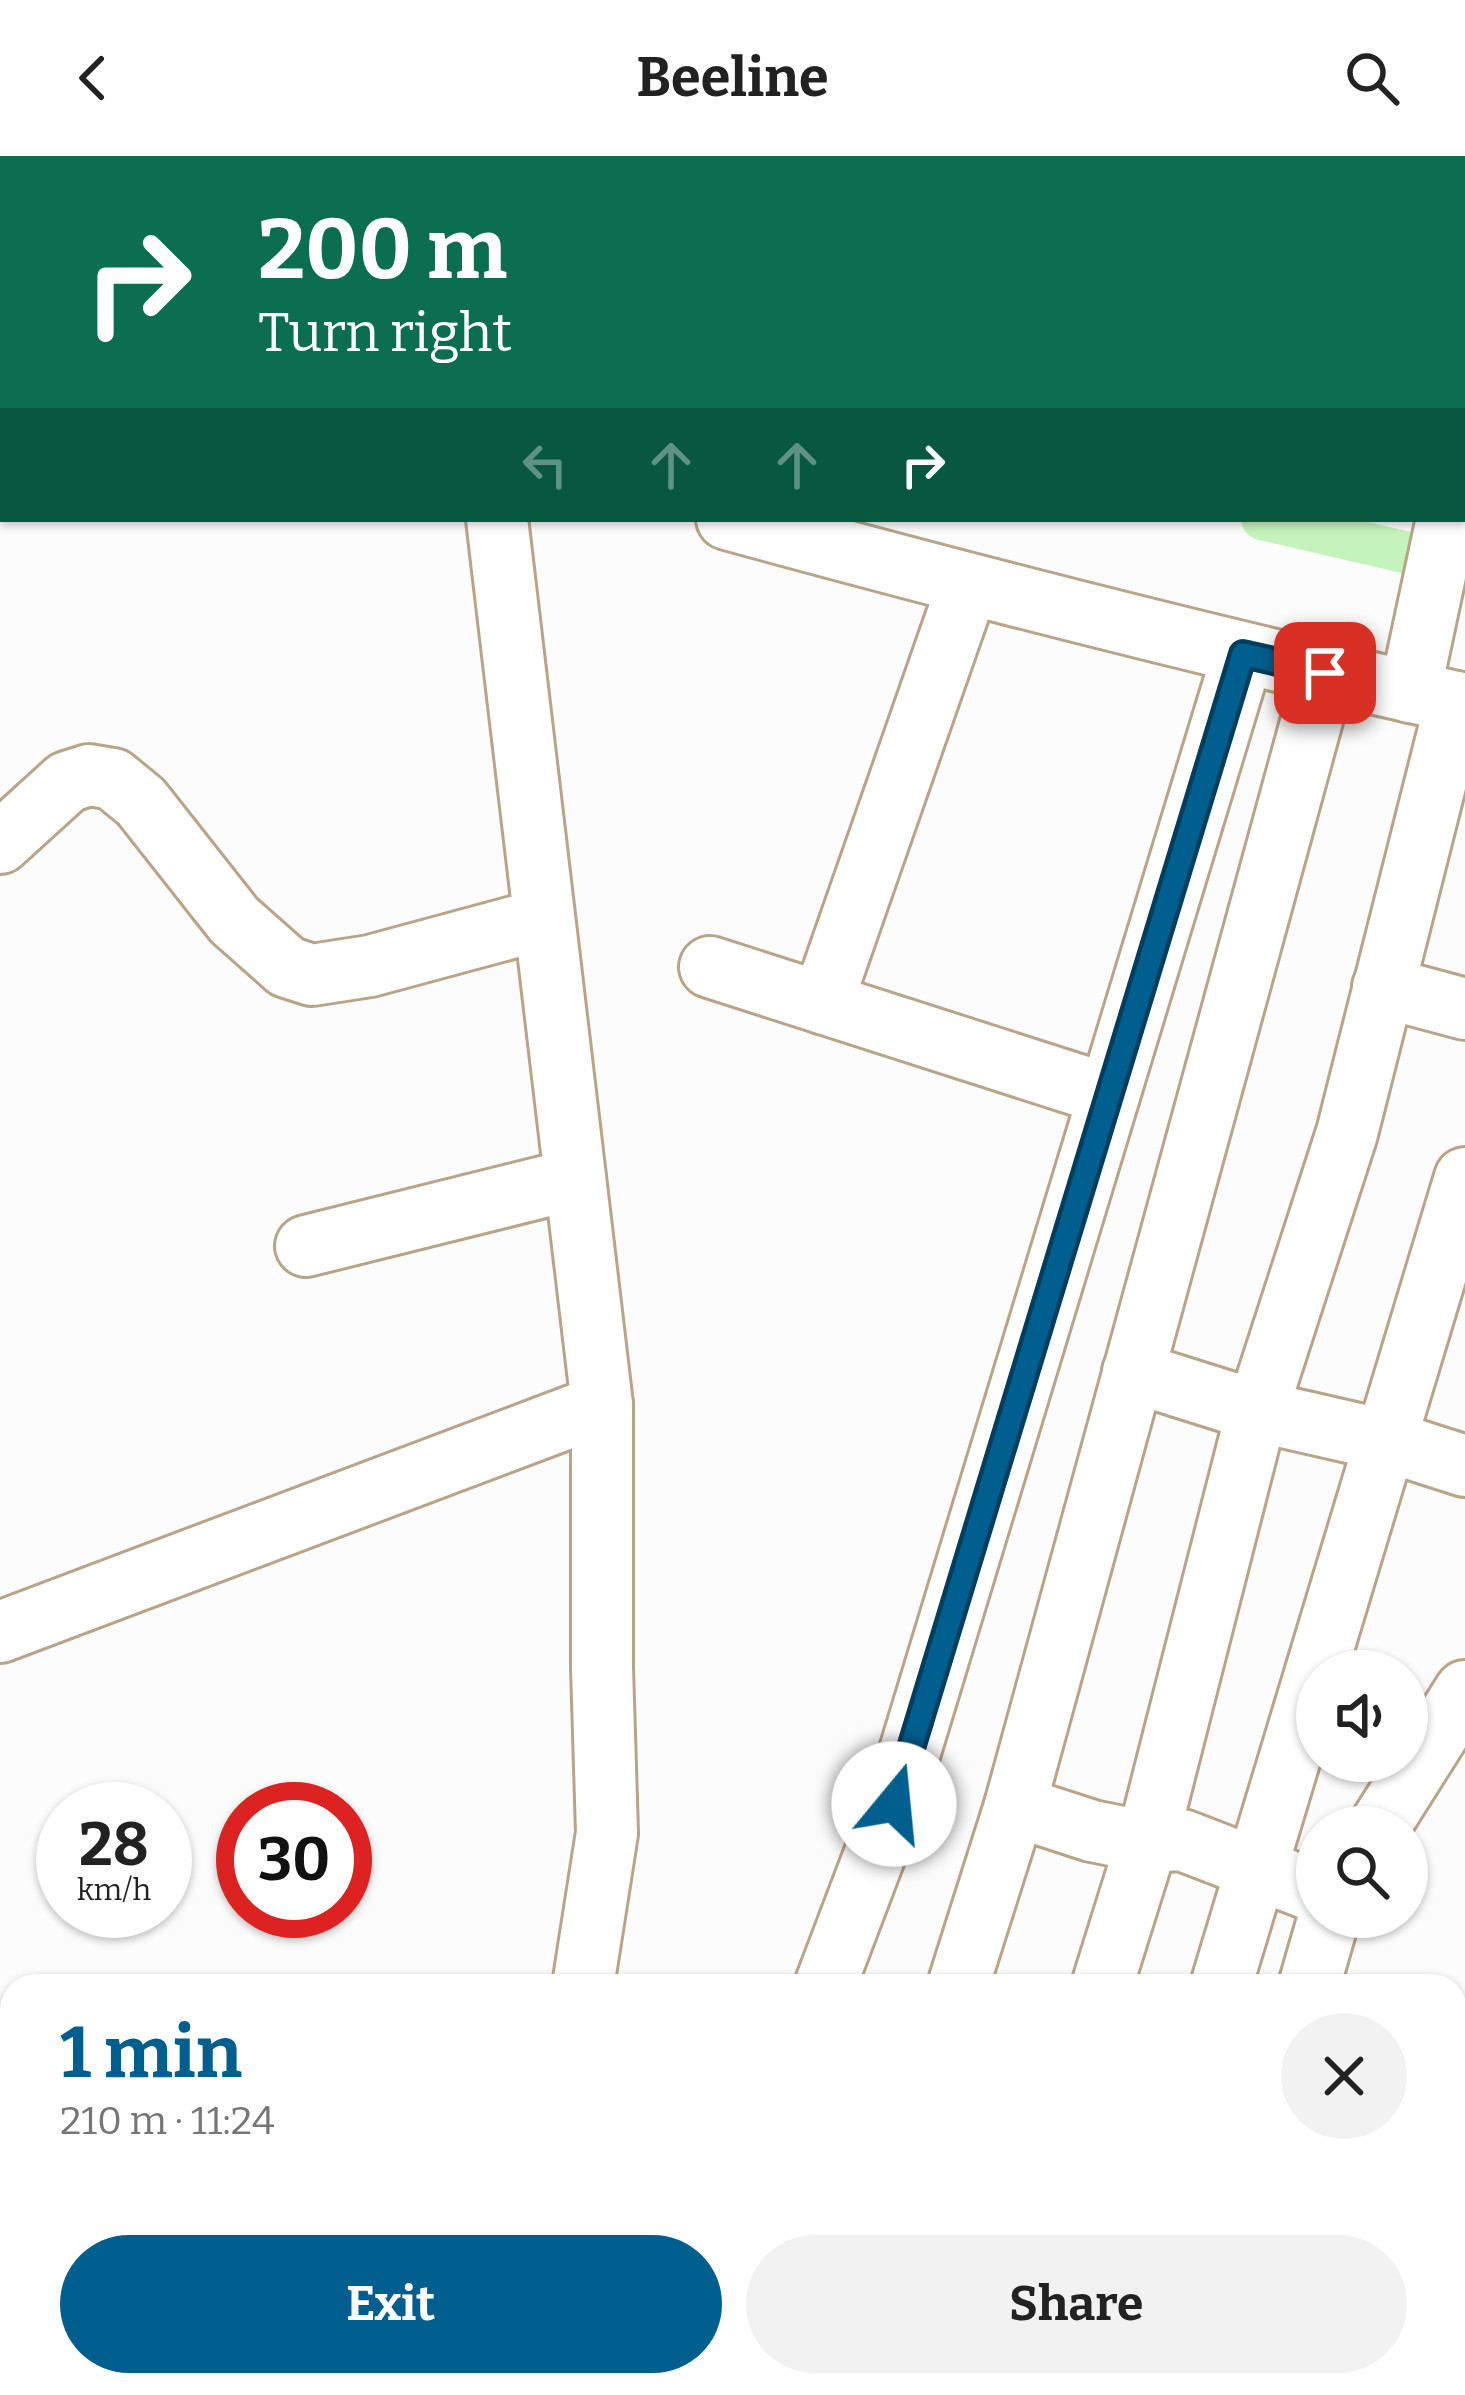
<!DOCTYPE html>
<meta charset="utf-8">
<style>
body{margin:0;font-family:Bitter,serif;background:#f2f2f2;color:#222;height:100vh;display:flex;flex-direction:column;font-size:45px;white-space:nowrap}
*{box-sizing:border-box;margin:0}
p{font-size:39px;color:#767676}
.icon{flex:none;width:66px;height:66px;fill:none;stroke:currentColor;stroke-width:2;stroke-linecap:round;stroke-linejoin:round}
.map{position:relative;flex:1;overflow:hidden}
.drawer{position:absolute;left:0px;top:1818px;width:1467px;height:423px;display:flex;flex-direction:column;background:#fff;border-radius:36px 36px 0 0;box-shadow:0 3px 9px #0004}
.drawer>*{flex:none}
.guide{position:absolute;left:0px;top:0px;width:1467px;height:366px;box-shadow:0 3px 9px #0004;background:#0b6e4f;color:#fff;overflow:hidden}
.tools{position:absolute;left:1296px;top:1494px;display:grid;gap:24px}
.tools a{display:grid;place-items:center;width:132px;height:132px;border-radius:50%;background:#fff;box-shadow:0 3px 9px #0004;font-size:60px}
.speed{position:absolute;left:36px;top:1626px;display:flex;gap:24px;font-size:60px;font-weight:700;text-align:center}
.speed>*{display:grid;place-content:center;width:156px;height:156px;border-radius:50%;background:#fff;box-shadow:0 3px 9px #0004;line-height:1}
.speed small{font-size:30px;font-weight:400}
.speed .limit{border:18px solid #d22;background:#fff;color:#111}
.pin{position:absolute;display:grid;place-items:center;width:102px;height:102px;color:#fff;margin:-51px;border-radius:24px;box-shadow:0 6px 18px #0006}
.me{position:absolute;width:132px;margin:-66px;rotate:17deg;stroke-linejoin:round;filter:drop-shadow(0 0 9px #0008)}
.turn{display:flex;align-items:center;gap:42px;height:252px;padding:0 60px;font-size:54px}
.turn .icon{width:156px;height:156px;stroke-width:2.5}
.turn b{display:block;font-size:84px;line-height:102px}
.lanes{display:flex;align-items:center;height:114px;padding:0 60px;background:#0003;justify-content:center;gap:60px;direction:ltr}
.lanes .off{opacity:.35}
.round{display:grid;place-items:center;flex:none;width:126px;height:126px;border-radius:63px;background:#f2f2f2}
.headline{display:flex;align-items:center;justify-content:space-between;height:204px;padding:0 60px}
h1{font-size:72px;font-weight:700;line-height:90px;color:#005f8f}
.action{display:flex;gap:24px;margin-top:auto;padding:24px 60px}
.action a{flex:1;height:138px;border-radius:72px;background:#005f8f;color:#fff;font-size:48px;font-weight:700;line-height:138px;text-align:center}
.action a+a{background:#f2f2f2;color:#222}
header{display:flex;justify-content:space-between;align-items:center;height:156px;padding:0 60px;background:#fff;font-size:54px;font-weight:700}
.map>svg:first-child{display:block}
</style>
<header><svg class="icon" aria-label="back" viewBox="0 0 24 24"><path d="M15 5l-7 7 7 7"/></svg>Beeline<svg class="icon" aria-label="search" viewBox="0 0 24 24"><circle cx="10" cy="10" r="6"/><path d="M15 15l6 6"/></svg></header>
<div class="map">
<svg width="1465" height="2239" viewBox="0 0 1465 2239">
<rect width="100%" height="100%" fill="#fcfcfc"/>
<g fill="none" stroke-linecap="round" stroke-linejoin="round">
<!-- canal -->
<g stroke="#c4f3bb" stroke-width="42">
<path d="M 1173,0 L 1185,3"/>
<path d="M 1464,65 L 1465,65"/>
<path d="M 0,67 L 3,68"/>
<path d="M 1262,363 L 1465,410"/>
</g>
<!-- minor casing -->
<g stroke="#baa488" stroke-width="66">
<g id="minor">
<path d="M 1414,3 L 1415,0"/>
<path d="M 497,363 L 602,1249 L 602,1512 L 607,1677 L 583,1830"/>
<path d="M 727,363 C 972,430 1217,493 1465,548"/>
<path d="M 1410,536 L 1447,363"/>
<path d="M 0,687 L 67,626 L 89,619 L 113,623 L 141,646 L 234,764 L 287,811 L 312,819 L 370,810 L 544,763"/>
<path d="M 710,811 L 1109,939"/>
<path d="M 1383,831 L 1465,853"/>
<path d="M 822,847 L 968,429"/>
<path d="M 306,1090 L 575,1023"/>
<path d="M 1133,1216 L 1257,1255 L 1384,1284 L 1465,1310"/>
<path d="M 0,1476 L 602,1249"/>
<path d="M 1015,1650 L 1092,1675 L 1147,1686 L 1102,1830"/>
<path d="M 1379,1671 L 1465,1535"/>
<path d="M 1317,1736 L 1182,1684 L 1147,1686 L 1257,1255 L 1347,977 L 1456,546"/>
<path d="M 825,1830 L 894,1648 L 1243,498"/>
<path d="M 958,1830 L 1015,1650 L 1325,516"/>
<path d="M 1221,1830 L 1465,1022"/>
<path d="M 1309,1830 L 1329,1761"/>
<path d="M 1455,1943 L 1465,1937"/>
<path d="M 1455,2185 L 1465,2181"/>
<path d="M 487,2239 L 490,2229"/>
<path d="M 714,2239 L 717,2229"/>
<path d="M 829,2239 L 833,2229"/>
<path d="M 986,2239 L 989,2229"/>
<path d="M 1097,2239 L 1100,2229"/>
<path d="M 1192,2239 L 1195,2229"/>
</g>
</g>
<!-- major casing -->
<g stroke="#baa488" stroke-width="72">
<g id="major">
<path d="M 358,0 L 370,3"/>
<path d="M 1464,262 L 1465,263"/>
</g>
</g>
<!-- minor -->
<use href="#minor" stroke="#fff" stroke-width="60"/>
<!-- major -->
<use href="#major" stroke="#fff" stroke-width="66"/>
</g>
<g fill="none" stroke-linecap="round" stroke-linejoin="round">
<!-- route casing -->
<g stroke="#003e5d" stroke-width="30">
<path id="route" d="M 894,1648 L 1243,498 L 1325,517"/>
</g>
<!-- route -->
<use href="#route" stroke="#005f8f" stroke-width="21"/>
</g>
</svg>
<div class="tools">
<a><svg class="icon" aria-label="sound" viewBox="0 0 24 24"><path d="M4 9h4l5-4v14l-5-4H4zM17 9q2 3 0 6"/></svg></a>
<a><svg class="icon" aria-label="search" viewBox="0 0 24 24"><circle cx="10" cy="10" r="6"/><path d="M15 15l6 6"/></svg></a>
</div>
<div class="speed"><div>28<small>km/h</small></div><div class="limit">30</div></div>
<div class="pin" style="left:1325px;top:517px;background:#d93025"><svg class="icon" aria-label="arrive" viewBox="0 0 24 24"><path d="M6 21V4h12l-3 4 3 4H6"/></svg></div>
<svg class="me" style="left:894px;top:1648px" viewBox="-20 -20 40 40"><circle r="19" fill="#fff"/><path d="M0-13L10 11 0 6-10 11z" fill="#005f8f"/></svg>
<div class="guide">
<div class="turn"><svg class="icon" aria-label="right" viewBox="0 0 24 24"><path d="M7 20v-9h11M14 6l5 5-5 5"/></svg><div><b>200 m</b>Turn right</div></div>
<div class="lanes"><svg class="icon off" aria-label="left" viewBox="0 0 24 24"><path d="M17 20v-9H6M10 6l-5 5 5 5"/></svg><svg class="icon off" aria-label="ahead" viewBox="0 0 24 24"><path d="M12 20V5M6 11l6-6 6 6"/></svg><svg class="icon off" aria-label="ahead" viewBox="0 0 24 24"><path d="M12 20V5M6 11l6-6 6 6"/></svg><svg class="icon" aria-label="right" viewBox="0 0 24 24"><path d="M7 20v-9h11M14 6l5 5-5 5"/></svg></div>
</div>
<section class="drawer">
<div class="headline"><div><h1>1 min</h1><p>210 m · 11:24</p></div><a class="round"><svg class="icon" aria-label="close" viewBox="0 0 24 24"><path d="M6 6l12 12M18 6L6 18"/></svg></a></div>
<div class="action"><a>Exit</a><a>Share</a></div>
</section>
</div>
